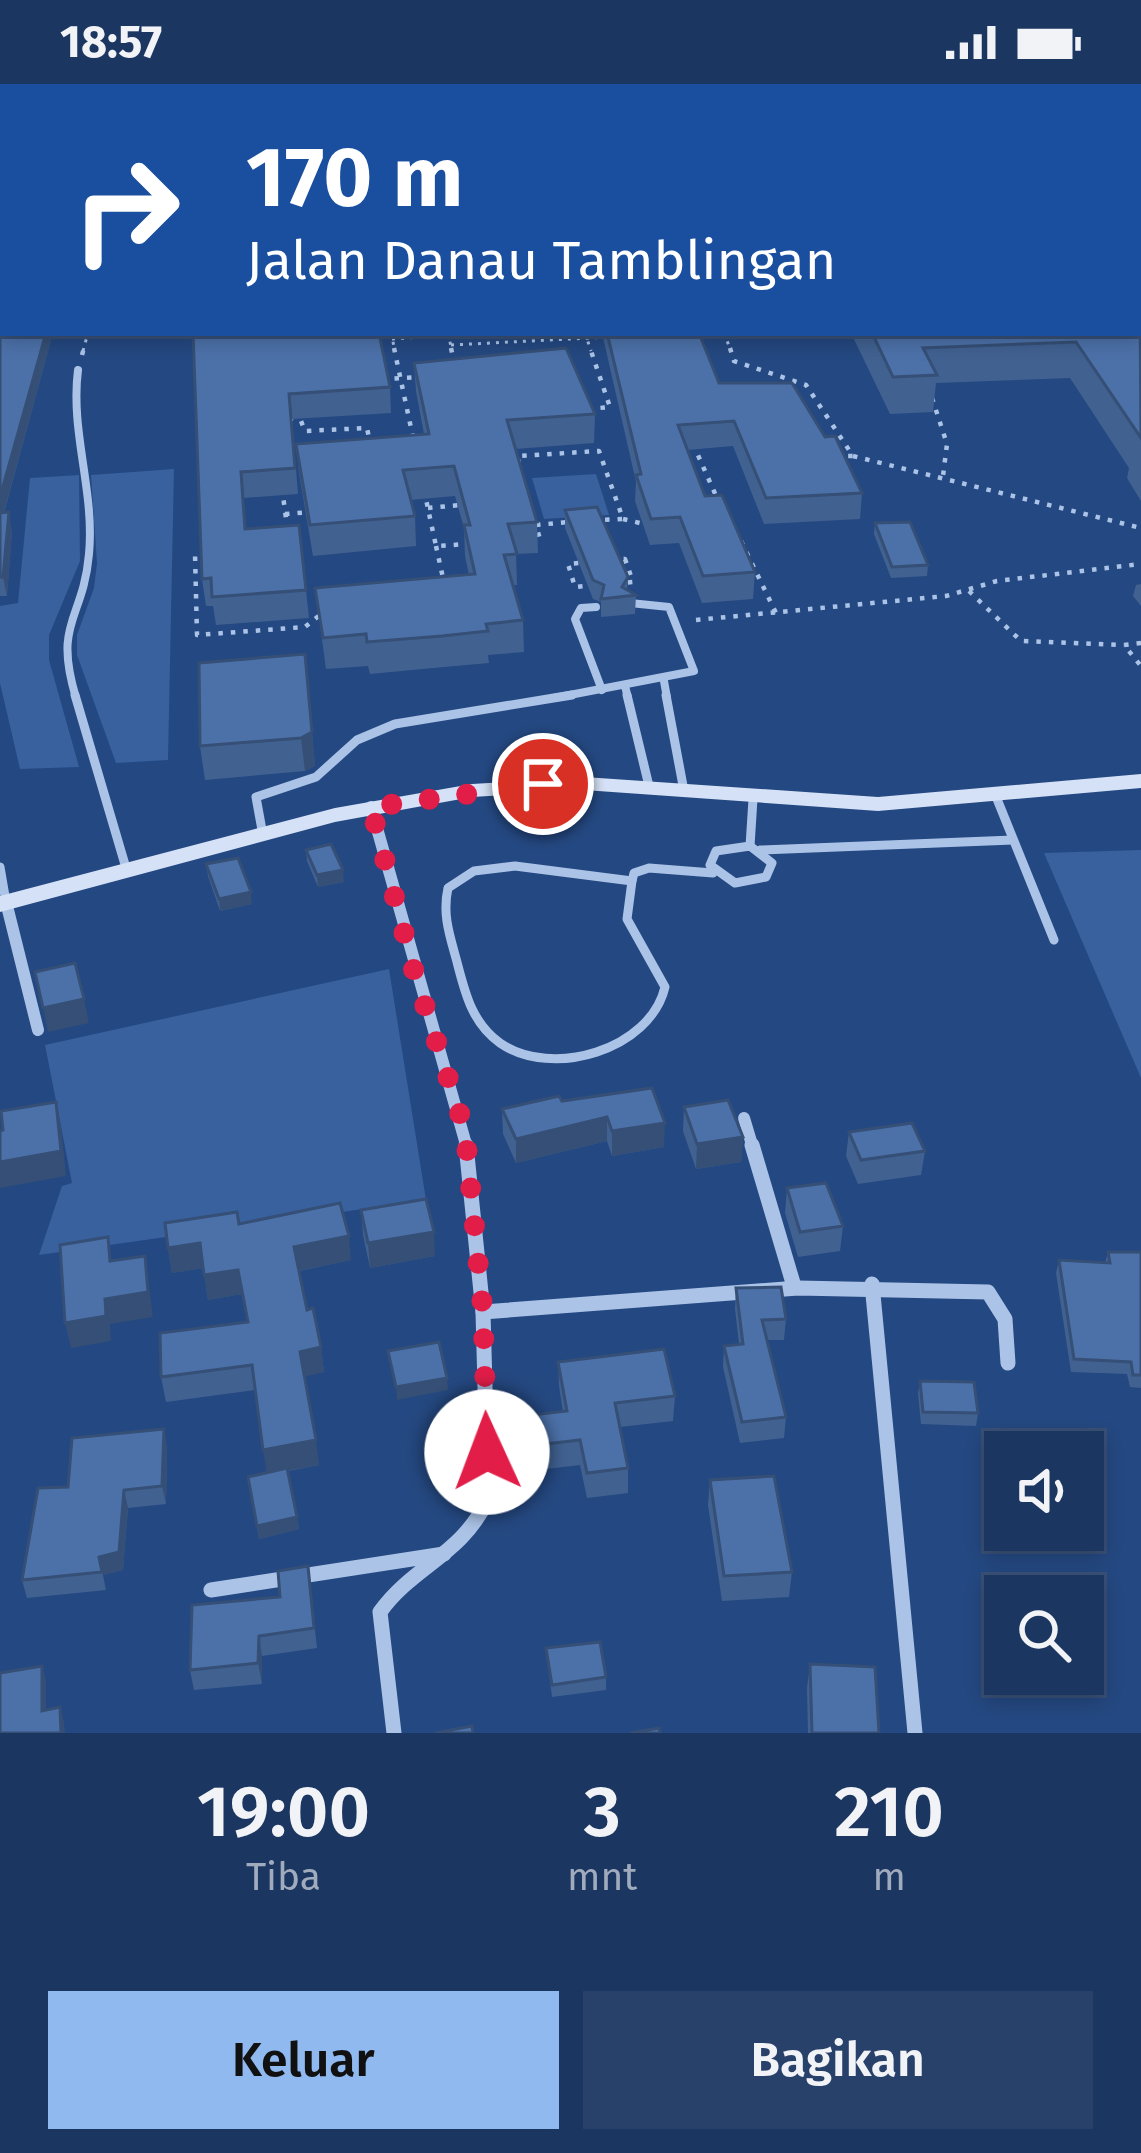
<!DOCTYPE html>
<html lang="id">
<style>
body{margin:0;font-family:"Fira Sans",sans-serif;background:#28416a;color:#f1f3f6;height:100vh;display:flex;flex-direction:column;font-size:45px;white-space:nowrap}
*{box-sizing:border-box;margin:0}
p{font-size:39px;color:#a0abbd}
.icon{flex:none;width:66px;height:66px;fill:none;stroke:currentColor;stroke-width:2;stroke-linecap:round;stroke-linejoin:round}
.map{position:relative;height:1649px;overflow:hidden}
.drawer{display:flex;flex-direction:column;background:#1b3661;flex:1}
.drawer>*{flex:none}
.top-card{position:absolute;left:0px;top:0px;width:1143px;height:252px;box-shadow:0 6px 18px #0003,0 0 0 3px #395076;background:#1a4fa0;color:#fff;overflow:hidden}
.tools{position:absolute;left:984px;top:1347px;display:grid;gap:24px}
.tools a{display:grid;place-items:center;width:120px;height:120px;border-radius:0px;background:#1b3661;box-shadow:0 6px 18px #0003,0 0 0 3px #395076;font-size:60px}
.pin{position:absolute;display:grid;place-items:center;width:102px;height:102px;color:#fff;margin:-51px;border:6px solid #fff;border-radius:50%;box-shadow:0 3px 12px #0007}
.me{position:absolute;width:132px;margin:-66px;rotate:358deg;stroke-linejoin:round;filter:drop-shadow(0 0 9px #0008)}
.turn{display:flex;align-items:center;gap:42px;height:252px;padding:0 48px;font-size:54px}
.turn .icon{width:156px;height:156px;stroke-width:2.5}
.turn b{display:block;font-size:84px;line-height:102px}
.eta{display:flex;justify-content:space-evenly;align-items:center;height:204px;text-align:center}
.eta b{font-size:72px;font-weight:600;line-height:84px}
.primary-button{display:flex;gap:24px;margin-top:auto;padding:24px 48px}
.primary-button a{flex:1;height:138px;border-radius:0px;background:#90b9f0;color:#111;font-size:48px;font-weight:600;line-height:138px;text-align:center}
.primary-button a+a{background:#28416a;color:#f1f3f6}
.status{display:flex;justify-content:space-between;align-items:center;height:84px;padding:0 60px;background:#1b3661;direction:ltr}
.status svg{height:33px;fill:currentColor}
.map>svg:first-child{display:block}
</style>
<div class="status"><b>18:57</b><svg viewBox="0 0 49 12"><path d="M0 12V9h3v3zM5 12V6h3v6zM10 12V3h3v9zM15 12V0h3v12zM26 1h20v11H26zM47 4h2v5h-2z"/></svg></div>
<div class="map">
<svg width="1141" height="1649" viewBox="0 0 1141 1649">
<rect width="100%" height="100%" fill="#244881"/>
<!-- green -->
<g fill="#38619e">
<path d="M 174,385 L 168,676 L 116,679 L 77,571 L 77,551 L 94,504 L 97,479 L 91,391 Z"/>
<path d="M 596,390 L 609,431 L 544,435 L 532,394 Z"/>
<path d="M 79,391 L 80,477 L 49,551 L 49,576 L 79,683 L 20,685 L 0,599 L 0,522 L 18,519 L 30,394 Z"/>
<path d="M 1141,766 L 1141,994 L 1044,769 Z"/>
<path d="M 389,885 L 426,1116 L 39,1171 L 62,1102 L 72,1099 L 45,961 Z"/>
</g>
<!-- water -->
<path fill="#455f88" stroke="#9fbde8" stroke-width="3" d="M 0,0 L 1141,0 L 1141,122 L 1140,3 L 3,3 L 0,198 Z"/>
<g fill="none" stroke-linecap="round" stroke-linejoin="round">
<!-- path-far1 -->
<g stroke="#abc3e7" stroke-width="3" stroke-dasharray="3 6" stroke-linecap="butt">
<path d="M 391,249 L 395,267"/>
<path d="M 448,249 L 452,267"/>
<path d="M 585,249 L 591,267"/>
<path d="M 724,249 L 731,267"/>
<path d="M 392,255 L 448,251"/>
<path d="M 451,261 L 609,253"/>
<path d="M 83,267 L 88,249"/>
</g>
<!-- path -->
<g stroke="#abc3e7" stroke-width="4.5" stroke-dasharray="4.5 8" stroke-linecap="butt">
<path d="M 394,264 L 414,358"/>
<path d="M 451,264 L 455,282"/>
<path d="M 730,264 L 734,277 L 806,301 L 853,372 L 839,372"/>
<path d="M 82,271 L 84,264"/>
<path d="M 382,295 L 423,293"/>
<path d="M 932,314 L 947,360 L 943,392"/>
<path d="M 588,325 L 610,323 L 590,264"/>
<path d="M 289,334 L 301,337 L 305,347 L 367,344 L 370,359"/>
<path d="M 693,360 L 717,414"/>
<path d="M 853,372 L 1141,444"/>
<path d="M 519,379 L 517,372 L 599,367 L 623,435 L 600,436"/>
<path d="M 282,404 L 288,450"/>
<path d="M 424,406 L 436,462 L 468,460"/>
<path d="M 428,424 L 460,421"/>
<path d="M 285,430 L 310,428"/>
<path d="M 623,435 L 648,441"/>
<path d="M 536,441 L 569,438"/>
<path d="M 530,456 L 540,455 L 535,438"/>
<path d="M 741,457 L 776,529"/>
<path d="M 436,462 L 443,494 L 438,494"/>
<path d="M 205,469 L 195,470 L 197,551 L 305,543 L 321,530"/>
<path d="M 625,475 L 633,498 L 575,503 L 568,480 Z"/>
<path d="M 969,507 L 1021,557 L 1124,561"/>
<path d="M 696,536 L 946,512 L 997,497 L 1141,480"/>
<path d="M 1141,559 L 1124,561 L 1141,582"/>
</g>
<!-- lane-far1 -->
<g stroke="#abc3e7" stroke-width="8">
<path d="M 596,523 L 581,524 L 575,535 L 602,606"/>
<path d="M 664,597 L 667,614"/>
<path d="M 625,602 L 628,614"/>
<path d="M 76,614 C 53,537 83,537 89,470 C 95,407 70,348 78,286"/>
<path d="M 554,614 L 694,587 L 669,523 L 630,519"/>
</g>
<!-- lane -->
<g stroke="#abc3e7" stroke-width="9">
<path d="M 75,611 L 126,784"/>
<path d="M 627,611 L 649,702"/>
<path d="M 666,611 L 684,707"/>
<path d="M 995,710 L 1054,856"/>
<path d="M 262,746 L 256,713 L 316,693 L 357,656 L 395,640 L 572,611"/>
<path d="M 750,762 L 772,779 L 766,793 L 735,799 L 710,781 L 716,767 Z"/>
<path d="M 750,762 L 753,715"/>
<path d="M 760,766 L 1013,756"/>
<path d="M 515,782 L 632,797 L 627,835 L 665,903 C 650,966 552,995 500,959 C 472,939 465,909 457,878 C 450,852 442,831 448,804 L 474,787 Z"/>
<path d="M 0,783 L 6,818"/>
<path d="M 632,797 L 634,789 L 649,784 L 713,789"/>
</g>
<!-- street-far1 -->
<g stroke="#abc3e7" stroke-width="12">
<path d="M 371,723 L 467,1064"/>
<path d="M 6,818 L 38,946"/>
<path d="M 744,1034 L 753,1064"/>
</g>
<!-- street -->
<g stroke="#abc3e7" stroke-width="15">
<path d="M 752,1061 L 793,1199"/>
<path d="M 872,1200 L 915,1649"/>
<path d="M 483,1228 L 798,1204 L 988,1208 L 1005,1235 L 1008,1279"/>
<path d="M 211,1506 L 444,1470"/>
<path d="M 394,1649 L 380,1528 C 414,1481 461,1472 488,1415 L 483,1228 L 466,1061"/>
</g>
<!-- secondary -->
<path fill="#d5e1f6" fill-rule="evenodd" d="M 1141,690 L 1141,704 L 878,727 L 584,706 L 472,713 L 335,738 L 0,828 L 0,812 L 335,724 L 472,700 L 584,693 L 878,713 Z"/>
</g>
<!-- wall -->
<g fill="#416191">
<path d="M 0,208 L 3,249 L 53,249 L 4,429 L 12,447 L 7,512 L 0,512 Z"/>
<path d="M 1141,224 L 1141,417 L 1127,394 L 1129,384 L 1070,294 L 936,299 L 933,328 L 890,330 L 851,249 L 1140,249 Z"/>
<path d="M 193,249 L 390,303 L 391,329 L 292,335 L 298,410 L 243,414 L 246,445 L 299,441 L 309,534 L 216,541 L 213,522 L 206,522 L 202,495 Z"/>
<path d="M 602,249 L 699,249 L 719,299 L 862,409 L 860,435 L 764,440 L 733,362 L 687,366 L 705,412 L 755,488 L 753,515 L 702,519 L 679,459 L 650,461 L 635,417 L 636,398 Z"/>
<path d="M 414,279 L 595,330 L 594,359 L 515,365 L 537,438 L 538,469 L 516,470 L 517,501 L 513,501 L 523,536 L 524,568 L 488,571 L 489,579 L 444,583 L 370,590 L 368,582 L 326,585 L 315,504 L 469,491 L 465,472 L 464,444 L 455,412 L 410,416 L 415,432 L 416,462 L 313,472 L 299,389 L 296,360 L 424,350 L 416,307 Z"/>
<path d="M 565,426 L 628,493 L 627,506 L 636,511 L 635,530 L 601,533 L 601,518 L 593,515 L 565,444 Z"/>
<path d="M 875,439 L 928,481 L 927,492 L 891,494 L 874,450 Z"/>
<path d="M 1141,500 L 1141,522 L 1133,512 L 1136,501 Z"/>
<path d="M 305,570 L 315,682 L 305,687 L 205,696 L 200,662 Z"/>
<path d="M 306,766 L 344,798 L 318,803 L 307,777 Z"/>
<path d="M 206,780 L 252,820 L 220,827 L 208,792 Z"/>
<path d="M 652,1004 L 664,1063 L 612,1072 L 607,1057 L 516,1079 L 503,1050 L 502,1025 Z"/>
<path d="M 684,1023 L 743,1053 L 741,1078 L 696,1085 L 683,1047 Z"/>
<path d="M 849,1048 L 925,1067 L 921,1091 L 858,1100 L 846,1072 Z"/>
<path d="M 787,1104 L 843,1142 L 840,1167 L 798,1173 L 785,1129 Z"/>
<path d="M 361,1126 L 435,1172 L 370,1184 L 363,1151 Z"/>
<path d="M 239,1140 L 351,1176 L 299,1187 L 307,1226 L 321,1263 L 324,1288 L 304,1292 L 319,1381 L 288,1387 L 299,1445 L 259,1455 L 248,1393 L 267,1388 L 255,1306 L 166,1318 L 161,1293 L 247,1238 L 242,1210 L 208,1216 L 203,1184 L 172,1189 L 168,1164 Z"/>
<path d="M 1108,1168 L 1141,1168 L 1141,1304 L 1130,1303 L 1127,1290 L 1071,1288 L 1056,1189 L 1059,1176 L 1105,1179 Z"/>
<path d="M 736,1204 L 786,1235 L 784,1256 L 767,1256 L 786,1333 L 784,1354 L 740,1359 L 723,1283 L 724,1262 L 739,1260 L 735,1225 Z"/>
<path d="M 558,1278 L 675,1312 L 673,1337 L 620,1343 L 628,1384 L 628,1409 L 587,1414 L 580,1381 L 529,1387 L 524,1357 L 523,1332 L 563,1328 L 559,1302 Z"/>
<path d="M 920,1297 L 978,1329 L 976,1342 L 921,1340 L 918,1309 Z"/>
<path d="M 167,1363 L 166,1420 L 128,1424 L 123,1486 L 103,1491 L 106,1506 L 27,1514 L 22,1496 L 68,1403 Z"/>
<path d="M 710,1396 L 792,1488 L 789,1513 L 722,1517 L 708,1421 Z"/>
<path d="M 308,1482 L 317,1564 L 262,1572 L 262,1600 L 194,1606 L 190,1586 L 280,1513 Z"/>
<path d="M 546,1564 L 606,1593 L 606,1606 L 552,1613 Z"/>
<path d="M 810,1580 L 879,1649 L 808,1649 L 807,1604 Z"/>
</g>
<!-- shaded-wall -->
<g fill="#354f76">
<path d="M 46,249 L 53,249 L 0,442 L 0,411 Z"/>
<path d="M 9,428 L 12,447 L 7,512 L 3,493 Z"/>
<path d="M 312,648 L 315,682 L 305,687 L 301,654 Z"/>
<path d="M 343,786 L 344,798 L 318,803 L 317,791 Z"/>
<path d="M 251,808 L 252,820 L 220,827 L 219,815 Z"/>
<path d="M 84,915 L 89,939 L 48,948 L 43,924 Z"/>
<path d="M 56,1018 L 61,1042 L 66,1092 L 0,1104 L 0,1078 Z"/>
<path d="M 607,1033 L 607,1057 L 516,1079 L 516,1055 Z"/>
<path d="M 665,1039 L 664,1063 L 612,1072 L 612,1047 Z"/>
<path d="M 743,1053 L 741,1078 L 696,1085 L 697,1060 Z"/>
<path d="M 434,1148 L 435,1172 L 370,1184 L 368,1159 Z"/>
<path d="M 349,1152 L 351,1176 L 297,1187 L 294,1163 Z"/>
<path d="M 200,1159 L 204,1184 L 172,1189 L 168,1164 Z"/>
<path d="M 145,1172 L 153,1233 L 110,1240 L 111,1257 L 71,1264 L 65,1239 L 105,1215 Z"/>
<path d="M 238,1186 L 242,1210 L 208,1216 L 204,1191 Z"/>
<path d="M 321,1263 L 324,1288 L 303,1293 L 300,1268 Z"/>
<path d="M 447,1294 L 448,1306 L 397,1316 L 396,1303 Z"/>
<path d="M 164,1345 L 167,1363 L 166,1420 L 162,1402 Z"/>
<path d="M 316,1356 L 319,1381 L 267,1390 L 263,1366 Z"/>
<path d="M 124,1406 L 128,1424 L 123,1486 L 103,1491 L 106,1506 L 99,1473 Z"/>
<path d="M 297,1433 L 299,1445 L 259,1455 L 257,1442 Z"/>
<path d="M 259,1552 L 262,1572 L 262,1600 L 258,1579 Z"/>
<path d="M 42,1582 L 46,1597 L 46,1641 L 42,1627 Z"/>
<path d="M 60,1623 L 64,1638 L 65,1649 L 61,1649 Z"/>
</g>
<!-- building -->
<g fill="#4c71a9" stroke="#354f76" stroke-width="3">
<path d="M 0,208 L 3,208 L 3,249 L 46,249 L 0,413 Z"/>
<path d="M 1140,224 L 1141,354 L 1076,258 L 923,264 L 937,291 L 893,293 L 872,249 L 1140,249 Z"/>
<path d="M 193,249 L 379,249 L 390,303 L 289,310 L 295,384 L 241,388 L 245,445 L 299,441 L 306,506 L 212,513 L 211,494 L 202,495 Z"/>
<path d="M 607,249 L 699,249 L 719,299 L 792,299 L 825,353 L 835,352 L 862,409 L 766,414 L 734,337 L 678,341 L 705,412 L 722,411 L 755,488 L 703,492 L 680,433 L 651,435 L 636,391 L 641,390 Z"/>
<path d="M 566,264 L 595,330 L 507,336 L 537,438 L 508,440 L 517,470 L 504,471 L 523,536 L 486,540 L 488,547 L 442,552 L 367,558 L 366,550 L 323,554 L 315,504 L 475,490 L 464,441 L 470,441 L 454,382 L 403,386 L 415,432 L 310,441 L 296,360 L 429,350 L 414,279 Z"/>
<path d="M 597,423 L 628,493 L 622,503 L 636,511 L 601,515 L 604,501 L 593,496 L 565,426 Z"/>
<path d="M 9,428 L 3,493 L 0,493 L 0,429 Z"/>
<path d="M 910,438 L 928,481 L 892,483 L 875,439 Z"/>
<path d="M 305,570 L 312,648 L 301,654 L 200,662 L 199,579 Z"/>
<path d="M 331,760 L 343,786 L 317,791 L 306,766 Z"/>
<path d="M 238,774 L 251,808 L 219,815 L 206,780 Z"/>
<path d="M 75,879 L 84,915 L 43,924 L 35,888 Z"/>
<path d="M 652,1004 L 665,1039 L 612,1047 L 607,1033 L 516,1055 L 502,1025 L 559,1012 L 562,1017 Z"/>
<path d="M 728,1016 L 743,1053 L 697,1060 L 684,1023 Z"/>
<path d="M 56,1018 L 61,1067 L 0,1078 L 0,1047 L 3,1046 L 1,1027 Z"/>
<path d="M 912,1039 L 925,1067 L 861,1076 L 849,1048 Z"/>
<path d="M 826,1099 L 843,1142 L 800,1148 L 787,1104 Z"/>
<path d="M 426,1115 L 434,1148 L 368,1159 L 361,1126 Z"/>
<path d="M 340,1119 L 349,1152 L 294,1163 L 307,1226 L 313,1224 L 321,1263 L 300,1268 L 316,1356 L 263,1366 L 252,1281 L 161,1293 L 160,1249 L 248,1238 L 238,1186 L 204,1191 L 200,1159 L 168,1164 L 165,1139 L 237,1128 L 239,1140 Z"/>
<path d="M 108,1153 L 110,1177 L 145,1172 L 148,1208 L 105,1215 L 106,1232 L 65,1239 L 60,1161 Z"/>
<path d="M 1108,1168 L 1141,1168 L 1141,1291 L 1133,1291 L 1131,1278 L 1074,1275 L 1059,1176 L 1110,1179 Z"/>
<path d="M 781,1203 L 786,1235 L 762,1236 L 786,1333 L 742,1338 L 724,1262 L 743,1260 L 736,1204 Z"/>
<path d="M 439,1258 L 447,1294 L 396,1303 L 388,1267 Z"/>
<path d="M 664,1265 L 675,1312 L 615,1319 L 628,1384 L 587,1389 L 580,1356 L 528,1362 L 523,1332 L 567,1327 L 558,1278 Z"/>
<path d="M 920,1297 L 974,1298 L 978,1329 L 923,1328 Z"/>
<path d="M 164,1345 L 162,1402 L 124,1406 L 119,1468 L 99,1473 L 102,1488 L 22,1496 L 38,1404 L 68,1403 L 72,1354 Z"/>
<path d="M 287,1384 L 297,1433 L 257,1442 L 248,1393 Z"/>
<path d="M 774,1392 L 792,1488 L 724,1492 L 710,1396 Z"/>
<path d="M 308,1482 L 314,1544 L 259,1552 L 258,1579 L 190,1586 L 192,1521 L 280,1513 L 278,1487 Z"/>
<path d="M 600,1558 L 606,1593 L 552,1601 L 546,1564 Z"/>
<path d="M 810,1580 L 875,1583 L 879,1649 L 812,1649 Z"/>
<path d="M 42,1582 L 42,1627 L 60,1623 L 61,1649 L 0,1649 L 0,1589 Z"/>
<path d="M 472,1642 L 473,1649 L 435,1649 Z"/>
<path d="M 659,1644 L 660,1649 L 630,1649 Z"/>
</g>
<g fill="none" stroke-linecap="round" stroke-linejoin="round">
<!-- route -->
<path stroke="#e11d48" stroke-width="21" stroke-dasharray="0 37.8" d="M 487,1368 L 483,1228 L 465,1046 L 415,891 L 371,723 L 543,700"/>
</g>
</svg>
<div class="tools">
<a><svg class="icon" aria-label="sound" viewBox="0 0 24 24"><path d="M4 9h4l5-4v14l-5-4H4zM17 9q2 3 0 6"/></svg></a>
<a><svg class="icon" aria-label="search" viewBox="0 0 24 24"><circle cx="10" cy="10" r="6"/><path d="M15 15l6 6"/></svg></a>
</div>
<div class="pin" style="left:543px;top:700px;background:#d93025"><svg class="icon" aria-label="arrive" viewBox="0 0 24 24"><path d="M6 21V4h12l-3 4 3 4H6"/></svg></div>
<svg class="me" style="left:487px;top:1368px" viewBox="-20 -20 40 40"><circle r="19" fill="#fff"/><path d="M0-13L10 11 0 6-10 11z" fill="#e11d48"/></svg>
<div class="top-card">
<div class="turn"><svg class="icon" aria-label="right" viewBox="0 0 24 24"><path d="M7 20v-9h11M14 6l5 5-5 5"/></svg><div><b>170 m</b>Jalan Danau Tamblingan</div></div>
</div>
</div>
<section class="drawer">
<div class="eta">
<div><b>19:00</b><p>Tiba</p></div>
<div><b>3</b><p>mnt</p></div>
<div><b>210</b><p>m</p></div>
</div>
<div class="primary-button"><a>Keluar</a><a>Bagikan</a></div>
</section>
